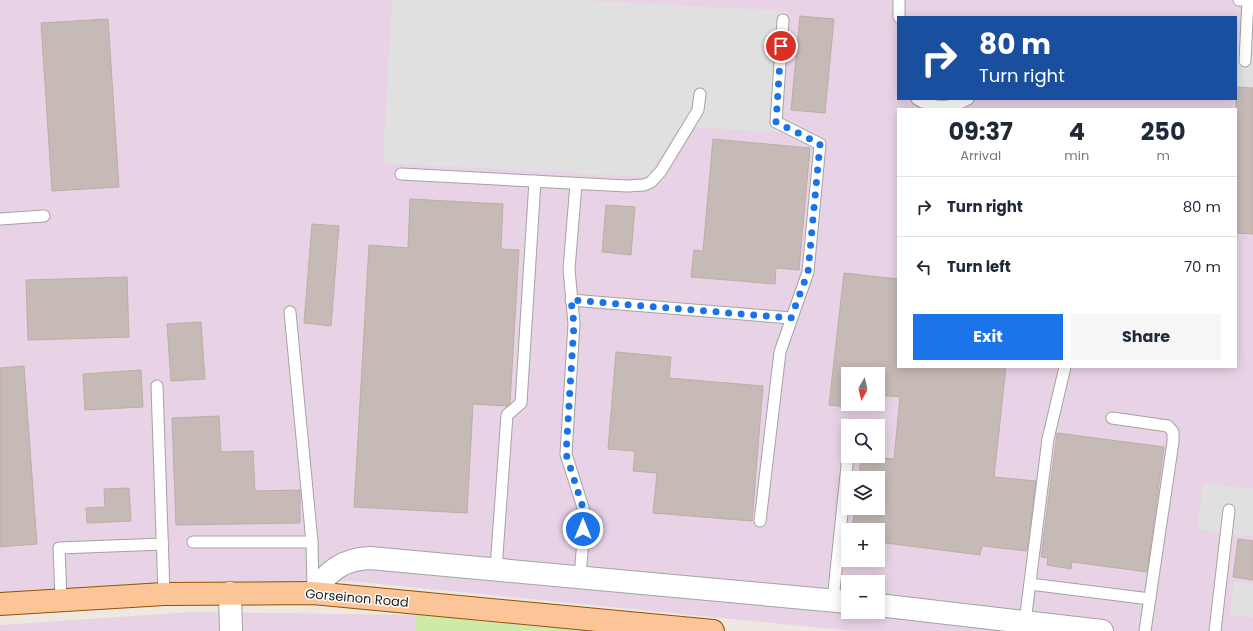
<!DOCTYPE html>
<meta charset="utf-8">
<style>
body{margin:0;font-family:Poppins,sans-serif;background:#f6f6f7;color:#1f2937;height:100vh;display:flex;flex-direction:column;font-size:15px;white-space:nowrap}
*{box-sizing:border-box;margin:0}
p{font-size:13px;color:#747a83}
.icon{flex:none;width:22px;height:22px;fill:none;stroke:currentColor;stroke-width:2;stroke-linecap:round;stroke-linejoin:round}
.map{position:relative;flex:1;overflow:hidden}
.sheet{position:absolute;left:897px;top:108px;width:340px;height:260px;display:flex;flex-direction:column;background:#fff;border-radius:0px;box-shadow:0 2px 10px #0003}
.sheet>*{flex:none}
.top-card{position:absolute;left:897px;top:16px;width:340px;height:84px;border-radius:0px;box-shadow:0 2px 10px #0003;background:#1a4fa0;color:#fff;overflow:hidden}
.needle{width:26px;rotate:188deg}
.fabs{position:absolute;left:841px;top:367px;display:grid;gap:8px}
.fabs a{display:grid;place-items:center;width:44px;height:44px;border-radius:0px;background:#fff;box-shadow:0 2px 10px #0003;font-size:20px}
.pin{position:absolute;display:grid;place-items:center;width:34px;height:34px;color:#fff;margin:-17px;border:2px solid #fff;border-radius:50%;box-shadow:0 1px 4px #0007}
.me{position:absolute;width:44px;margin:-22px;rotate:0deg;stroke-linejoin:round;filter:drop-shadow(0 0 3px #0008)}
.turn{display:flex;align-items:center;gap:14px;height:84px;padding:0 16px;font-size:18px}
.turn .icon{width:52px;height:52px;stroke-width:2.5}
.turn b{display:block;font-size:28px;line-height:34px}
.eta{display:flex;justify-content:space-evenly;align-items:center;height:68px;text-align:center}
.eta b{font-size:24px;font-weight:700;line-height:28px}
.cta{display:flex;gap:8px;margin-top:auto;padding:8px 16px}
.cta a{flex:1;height:46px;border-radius:0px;background:#1a73e8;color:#fff;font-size:16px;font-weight:700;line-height:46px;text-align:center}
.cta a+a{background:#f6f6f7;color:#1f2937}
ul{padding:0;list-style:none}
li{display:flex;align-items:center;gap:12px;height:60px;padding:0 16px;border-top:1px solid #e0e1e3}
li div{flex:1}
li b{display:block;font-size:15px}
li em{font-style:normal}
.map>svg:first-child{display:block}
</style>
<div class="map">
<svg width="1253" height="631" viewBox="0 0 1253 631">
<rect width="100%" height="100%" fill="#eee8e1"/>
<!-- industrial -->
<g fill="#e7d3e5" fill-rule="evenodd">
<path d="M 0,0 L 1253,0 L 1253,631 L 851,631 L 350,581 L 37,591 L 0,594 ZM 898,17 L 1236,17 L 1236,99 L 898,99 ZM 898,109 L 1236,109 L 1236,367 L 898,367 ZM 848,374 L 878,374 L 878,404 L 848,404 ZM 848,426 L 878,426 L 878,456 L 848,456 ZM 848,478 L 878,478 L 878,508 L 848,508 ZM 848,530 L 878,530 L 878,560 L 848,560 ZM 848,582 L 878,582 L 878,612 L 848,612 Z"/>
<path d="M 192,612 L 416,615 L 584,631 L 0,631 L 0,625 Z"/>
</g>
<!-- grass -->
<path fill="#cfe9a6" d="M 416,615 L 584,631 L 415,631 Z"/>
<!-- parking -->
<g fill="#e0e0e0">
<path d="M 392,0 L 578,0 L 788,11 L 781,132 L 680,127 L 647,177 L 383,163 Z"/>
<path d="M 1236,35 L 1253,35 L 1253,88 L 1236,87 Z"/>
<path d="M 1203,483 L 1253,489 L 1253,537 L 1197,529 Z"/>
<path d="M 1234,582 L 1253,584 L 1253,618 L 1230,615 Z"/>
</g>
<!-- building -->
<g fill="#c5bab5" stroke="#bfada4">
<path d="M 800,16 L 834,19 L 825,113 L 791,110 Z"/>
<path d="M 108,19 L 119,187 L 52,191 L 41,23 Z"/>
<path d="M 1236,87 L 1253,88 L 1253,234 L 1236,233 Z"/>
<path d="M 713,139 L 810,148 L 799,270 L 776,268 L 775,284 L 691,277 L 694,250 L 703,251 Z"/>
<path d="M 410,199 L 503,204 L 501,249 L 519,250 L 510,403 L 507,406 L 473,404 L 467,513 L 354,507 L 369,245 L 408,248 Z"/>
<path d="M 606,205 L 635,207 L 631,255 L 602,252 Z"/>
<path d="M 312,224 L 339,226 L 331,326 L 304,323 Z"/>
<path d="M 844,273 L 898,279 L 898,367 L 1006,367 L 994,477 L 1036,481 L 1027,551 L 982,546 L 980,555 L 878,542 L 878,530 L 852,530 L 855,508 L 878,508 L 878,478 L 859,478 L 861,456 L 894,459 L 900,397 L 878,395 L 878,374 L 848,374 L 848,404 L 857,404 L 857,408 L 829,405 Z"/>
<path d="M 127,277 L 129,337 L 28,340 L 26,280 Z"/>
<path d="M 201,322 L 205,379 L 171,381 L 167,324 Z"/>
<path d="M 616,352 L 671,357 L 669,378 L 763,386 L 752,521 L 653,513 L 657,473 L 633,471 L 635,451 L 608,449 Z"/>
<path d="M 24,366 L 37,544 L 0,547 L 0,368 Z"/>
<path d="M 141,370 L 143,407 L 85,410 L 83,374 Z"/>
<path d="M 219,416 L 221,452 L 253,451 L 255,491 L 300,490 L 300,523 L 176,525 L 172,418 Z"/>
<path d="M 1057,433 L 1164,447 L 1147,572 L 1072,562 L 1071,569 L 1047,565 L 1048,558 L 1041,557 Z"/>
<path d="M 129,488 L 131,521 L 87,523 L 86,508 L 105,507 L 104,489 Z"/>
<path d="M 1238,539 L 1253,541 L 1253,580 L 1233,577 Z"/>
</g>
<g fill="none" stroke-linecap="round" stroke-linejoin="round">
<!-- lane casing -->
<g stroke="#a3a3a3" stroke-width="13">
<g id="lane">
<path d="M 899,0 L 899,17"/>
<path d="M 1239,0 L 1248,0 L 1245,61"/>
<path d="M 917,99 C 932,109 953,108 968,99"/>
<path d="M 401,174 L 627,186 L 644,185 L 651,182 L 661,171 L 698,110 L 700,94"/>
<path d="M 576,184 L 569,269 L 574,324 L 566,454 L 585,514 L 580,577"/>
<path d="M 0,219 L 44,216"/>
<path d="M 571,300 L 791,318"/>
<path d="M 290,312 L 312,542 L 313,589"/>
<path d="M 157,386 L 164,594"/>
<path d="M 1112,418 L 1168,426 L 1173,432 L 1173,442 L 1145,631"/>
<path d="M 760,521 L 780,352 L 808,272 L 820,144 L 776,122 L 783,20"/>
<path d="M 193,542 L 312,542"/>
<path d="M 496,569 L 507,415 L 521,403 L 535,181"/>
<path d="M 1030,584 L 1150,599"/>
<path d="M 61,599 L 59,548 L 163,544"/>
<path d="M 833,600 L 848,456"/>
<path d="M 1025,622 L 1048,439 L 1065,367"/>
<path d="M 1215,631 L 1229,510"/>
</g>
</g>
<!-- street casing -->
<g stroke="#a3a3a3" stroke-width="24">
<g id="street">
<path d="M 230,593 L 231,631"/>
<path d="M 313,593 C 328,571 343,559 370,558 L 848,602"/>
<path d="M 878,605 L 1102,631"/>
</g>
</g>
<!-- primary casing -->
<g stroke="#945100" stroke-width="24">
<path id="primary" d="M 0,604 L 164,594 L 313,593 L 713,631"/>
</g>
<!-- lane -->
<use href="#lane" stroke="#fff" stroke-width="11"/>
<!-- street -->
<use href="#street" stroke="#fff" stroke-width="22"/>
<!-- primary -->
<use href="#primary" stroke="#fcc598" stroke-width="22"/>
</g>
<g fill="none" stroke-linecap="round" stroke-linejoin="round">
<!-- route -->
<path stroke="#1a73e8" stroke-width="7" stroke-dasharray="0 12.6" d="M 583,529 L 585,514 L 566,454 L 574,324 L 571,300 L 791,318 L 808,272 L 820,144 L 776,122 L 781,46"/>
</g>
<g text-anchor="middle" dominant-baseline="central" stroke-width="3" stroke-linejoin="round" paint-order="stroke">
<!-- street labels -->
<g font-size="13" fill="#1c1c1c" stroke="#fff">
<text transform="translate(357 598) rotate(5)">Gorseinon Road</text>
</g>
</g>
</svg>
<div class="fabs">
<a><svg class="needle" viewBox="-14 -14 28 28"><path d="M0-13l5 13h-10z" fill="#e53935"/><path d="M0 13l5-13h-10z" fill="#747a83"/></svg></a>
<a><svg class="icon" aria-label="search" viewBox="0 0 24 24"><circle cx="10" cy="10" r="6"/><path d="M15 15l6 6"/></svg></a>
<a><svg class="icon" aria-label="layers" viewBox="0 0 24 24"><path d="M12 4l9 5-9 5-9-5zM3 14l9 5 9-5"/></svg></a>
<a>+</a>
<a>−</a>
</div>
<div class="pin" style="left:781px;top:46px;background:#d93025"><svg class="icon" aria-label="arrive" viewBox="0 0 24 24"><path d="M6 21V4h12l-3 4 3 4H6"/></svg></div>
<svg class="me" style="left:583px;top:529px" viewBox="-20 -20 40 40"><circle r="17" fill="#1a73e8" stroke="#fff" stroke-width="3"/><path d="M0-11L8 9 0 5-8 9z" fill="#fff"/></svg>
<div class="top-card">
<div class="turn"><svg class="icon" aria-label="right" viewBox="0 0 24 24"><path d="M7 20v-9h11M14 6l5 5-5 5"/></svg><div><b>80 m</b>Turn right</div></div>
</div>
<section class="sheet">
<div class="eta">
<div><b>09:37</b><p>Arrival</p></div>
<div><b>4</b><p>min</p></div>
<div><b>250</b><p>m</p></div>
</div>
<ul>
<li><svg class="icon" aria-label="right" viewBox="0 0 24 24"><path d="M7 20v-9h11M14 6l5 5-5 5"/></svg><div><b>Turn right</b></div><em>80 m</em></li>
<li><svg class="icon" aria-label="left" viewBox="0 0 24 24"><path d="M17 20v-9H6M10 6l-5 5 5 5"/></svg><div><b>Turn left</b></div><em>70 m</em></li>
</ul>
<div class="cta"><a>Exit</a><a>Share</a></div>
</section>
</div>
